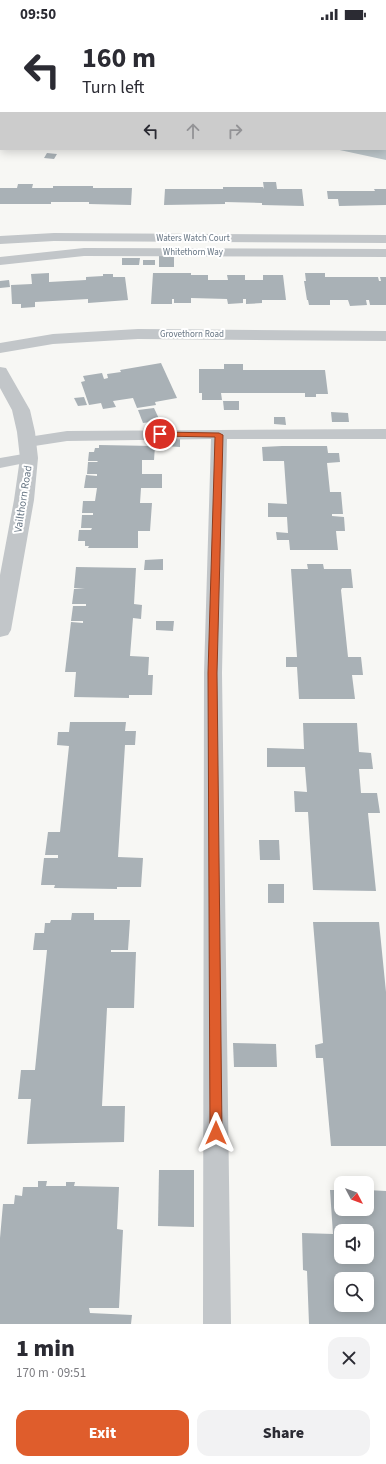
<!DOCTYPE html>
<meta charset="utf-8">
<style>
body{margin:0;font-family:"Source Sans 3",sans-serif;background:#f2f2f3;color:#2b2b33;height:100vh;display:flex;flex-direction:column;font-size:15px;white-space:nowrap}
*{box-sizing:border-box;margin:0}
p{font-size:13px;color:#7c7c81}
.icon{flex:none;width:22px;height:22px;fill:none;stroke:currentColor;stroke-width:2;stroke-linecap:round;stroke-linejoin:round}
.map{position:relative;height:1296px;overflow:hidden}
.drawer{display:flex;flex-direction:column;background:#fff;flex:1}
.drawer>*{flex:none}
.hud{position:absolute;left:0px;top:0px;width:386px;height:122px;box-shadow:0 2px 10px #0003;background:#fff;color:#2b2b33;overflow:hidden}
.needle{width:26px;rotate:131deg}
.tools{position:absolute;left:334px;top:1148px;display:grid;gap:8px}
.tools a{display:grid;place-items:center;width:40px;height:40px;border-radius:8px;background:#fff;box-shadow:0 2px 10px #0003;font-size:20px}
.pin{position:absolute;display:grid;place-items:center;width:34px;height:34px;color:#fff;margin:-17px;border:2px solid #fff;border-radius:50%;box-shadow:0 1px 4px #0007}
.me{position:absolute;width:44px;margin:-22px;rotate:0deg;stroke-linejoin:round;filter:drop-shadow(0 0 3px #0008)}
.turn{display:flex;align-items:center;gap:14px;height:84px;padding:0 16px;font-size:18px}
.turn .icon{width:52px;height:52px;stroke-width:2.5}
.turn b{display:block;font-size:28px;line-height:34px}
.lanes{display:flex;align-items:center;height:38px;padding:0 16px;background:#0003;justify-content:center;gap:20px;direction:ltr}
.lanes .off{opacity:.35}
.round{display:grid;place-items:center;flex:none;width:42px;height:42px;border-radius:12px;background:#f2f2f3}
.headline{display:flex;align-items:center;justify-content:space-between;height:68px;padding:0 16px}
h1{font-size:24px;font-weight:800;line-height:30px}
.button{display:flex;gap:8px;margin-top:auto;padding:8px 16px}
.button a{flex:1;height:46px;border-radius:12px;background:#df5d2c;color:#fff;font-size:16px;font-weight:800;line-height:46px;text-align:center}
.button a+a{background:#f2f2f3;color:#2b2b33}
.status{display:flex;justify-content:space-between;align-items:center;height:28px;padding:0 20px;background:#fff;direction:ltr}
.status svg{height:11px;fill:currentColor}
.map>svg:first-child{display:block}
</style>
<div class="status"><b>09:50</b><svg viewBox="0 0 49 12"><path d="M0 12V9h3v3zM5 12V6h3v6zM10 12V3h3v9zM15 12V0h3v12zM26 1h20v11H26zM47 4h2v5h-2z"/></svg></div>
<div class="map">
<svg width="386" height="1296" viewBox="0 0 386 1296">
<rect width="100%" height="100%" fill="#f7f7f4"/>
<!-- water -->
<path fill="#bcc6ca" d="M 0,0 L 386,0 L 386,132 L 335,121 L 385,121 L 385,1 L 1,1 L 1,100 Z"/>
<!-- building -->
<g fill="#a9b1b6" fill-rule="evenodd">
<path d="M 47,125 L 57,126 L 54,131 L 44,130 Z"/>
<path d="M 263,154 L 276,154 L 277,161 L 302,161 L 304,178 L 262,177 L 262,175 L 225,174 L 225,176 L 164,177 L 165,161 L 223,161 L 223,159 L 263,159 L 264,161 Z"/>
<path d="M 18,156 L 33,156 L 32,160 L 53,160 L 53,158 L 93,158 L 93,160 L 132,160 L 131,177 L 89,176 L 89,174 L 51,174 L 51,176 L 0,176 L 0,160 L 17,160 Z"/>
<path d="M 374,161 L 386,161 L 386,177 L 339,178 L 338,171 L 328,171 L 327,163 L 375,163 Z"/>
<rect x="159" y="228" width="15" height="11"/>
<path d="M 122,230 L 140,230 L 139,237 L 122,237 Z"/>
<rect x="143" y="232" width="12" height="5"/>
<path d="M 49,245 L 49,254 L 86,252 L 86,249 L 103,248 L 103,246 L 113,246 L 113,249 L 125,249 L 128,272 L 88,275 L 88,271 L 35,274 L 35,279 L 21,280 L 21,276 L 12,276 L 11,257 L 32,256 L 31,246 Z"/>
<path d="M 153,245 L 191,245 L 191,247 L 208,247 L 208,252 L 228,252 L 227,247 L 245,247 L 245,252 L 263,252 L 263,247 L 283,247 L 286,272 L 262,272 L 262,275 L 246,276 L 246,271 L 243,271 L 243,275 L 228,276 L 227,271 L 191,270 L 191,275 L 174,275 L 174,271 L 172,271 L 172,276 L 151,276 Z"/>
<path d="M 305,245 L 325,245 L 325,249 L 378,249 L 379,253 L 381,253 L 380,249 L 386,249 L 386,277 L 370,277 L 369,272 L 366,272 L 367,277 L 350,278 L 348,272 L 330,272 L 330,277 L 309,277 L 308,272 L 307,272 L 304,253 L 306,253 Z"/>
<path d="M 9,252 L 10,259 L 0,260 L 0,253 Z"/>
<path d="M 161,335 L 177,370 L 155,374 L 156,377 L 137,380 L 133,370 L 113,373 L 116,379 L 103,381 L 101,375 L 89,377 L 81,354 L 85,353 L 83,348 L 102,345 L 104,351 L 108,350 L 107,346 L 121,344 L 120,342 Z"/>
<path d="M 224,336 L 243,336 L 243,342 L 325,342 L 328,366 L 316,366 L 316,369 L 305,369 L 305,365 L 221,365 L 222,372 L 202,372 L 202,365 L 199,365 L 199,341 L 224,341 Z"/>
<path d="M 84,369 L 87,377 L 78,378 L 74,370 Z"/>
<path d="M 223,373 L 239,373 L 239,382 L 224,382 Z"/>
<path d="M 154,380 L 160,393 L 143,395 L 138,382 Z"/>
<path d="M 331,384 L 348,385 L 349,394 L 332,394 Z"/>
<path d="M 274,389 L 285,389 L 286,397 L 274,396 Z"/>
<path d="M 165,410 L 180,410 L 180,419 L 164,418 Z"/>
<path d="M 99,417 L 155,418 L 154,432 L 142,432 L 142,446 L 162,446 L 162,460 L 141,460 L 140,475 L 152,475 L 150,503 L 138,503 L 138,520 L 88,520 L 89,518 L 85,518 L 85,513 L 78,513 L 79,502 L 91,502 L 92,500 L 81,500 L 82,487 L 93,487 L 93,485 L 82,485 L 83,473 L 95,473 L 97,460 L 84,460 L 86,447 L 97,448 L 97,446 L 87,446 L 88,434 L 97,434 L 98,433 L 88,433 L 89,424 L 94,424 L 95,420 L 99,420 Z"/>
<path d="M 282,418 L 327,418 L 328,425 L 339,425 L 340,434 L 327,435 L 330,464 L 341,464 L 343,486 L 332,486 L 332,488 L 344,489 L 345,503 L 336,503 L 338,522 L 290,522 L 289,512 L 277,512 L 276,504 L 288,505 L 287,489 L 268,489 L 268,475 L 287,476 L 284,433 L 263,433 L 262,419 Z"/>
<path d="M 163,531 L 163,542 L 144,542 L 145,532 Z"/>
<path d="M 307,536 L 323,536 L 324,541 L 351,541 L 353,560 L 342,560 L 341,562 L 348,629 L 361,629 L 363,647 L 352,647 L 355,671 L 299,671 L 297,639 L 286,639 L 286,629 L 297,629 L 291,541 L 308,541 Z"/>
<path d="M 76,539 L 136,540 L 134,576 L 142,577 L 141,591 L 133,590 L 130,628 L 149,629 L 148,647 L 153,647 L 152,667 L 129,667 L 129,670 L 74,669 L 76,644 L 65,644 L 71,594 L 83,595 L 83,593 L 71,593 L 73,578 L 86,578 L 86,576 L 72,576 L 74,561 L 85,561 L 74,560 Z"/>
<path d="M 156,593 L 174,593 L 173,603 L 156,602 Z"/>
<path d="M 70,694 L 126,694 L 125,703 L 136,703 L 135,717 L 125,717 L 118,829 L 143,830 L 141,859 L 117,859 L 117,861 L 54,860 L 55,857 L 41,857 L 44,830 L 58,830 L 58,827 L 45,827 L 48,804 L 60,804 L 69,718 L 57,717 L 58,704 L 69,704 Z"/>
<path d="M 303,695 L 357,695 L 359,724 L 371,725 L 373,741 L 359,741 L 361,765 L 377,765 L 380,785 L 368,785 L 376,863 L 313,862 L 308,784 L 295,784 L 294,763 L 307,764 L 305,739 L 267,739 L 267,720 L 304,721 Z"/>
<path d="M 259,812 L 279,812 L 280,832 L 260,832 Z"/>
<rect x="268" y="856" width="16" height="19"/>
<path d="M 72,885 L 94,885 L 94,892 L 130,892 L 128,922 L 111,922 L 111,924 L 136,924 L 134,980 L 107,980 L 102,1078 L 125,1078 L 124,1114 L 27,1116 L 31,1071 L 18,1071 L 21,1042 L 35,1042 L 47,922 L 33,922 L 35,905 L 44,905 L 45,895 L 50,895 L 51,892 L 71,892 Z"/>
<path d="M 313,894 L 379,894 L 386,964 L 386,1118 L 331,1118 L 323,1030 L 316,1030 L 315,1017 L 323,1015 Z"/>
<path d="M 233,1015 L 276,1016 L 277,1039 L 234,1039 Z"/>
<path d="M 159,1142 L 194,1142 L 194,1199 L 158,1198 Z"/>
<path d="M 38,1153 L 47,1153 L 46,1158 L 66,1158 L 66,1154 L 75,1154 L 74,1158 L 119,1159 L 117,1201 L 123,1202 L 119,1280 L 89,1280 L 90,1285 L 132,1287 L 131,1296 L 0,1296 L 0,1210 L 3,1176 L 14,1176 L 15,1167 L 22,1168 L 23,1159 L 38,1159 Z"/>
<path d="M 330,1162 L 341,1162 L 341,1181 L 367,1181 L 367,1162 L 386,1163 L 386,1296 L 309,1296 L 307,1243 L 303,1242 L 302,1205 L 333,1206 ZM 341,1203 L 367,1203 L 367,1229 L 341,1229 ZM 341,1251 L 367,1251 L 367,1277 L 341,1277 Z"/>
</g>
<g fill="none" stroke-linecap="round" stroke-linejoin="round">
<!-- lane -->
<g fill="#c2c6c9" fill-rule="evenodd">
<path d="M 84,220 L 386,221 L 386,229 L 84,228 L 0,237 L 0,229 Z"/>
<path d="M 386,401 L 386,411 L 227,411 L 222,645 L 231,1296 L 203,1296 L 204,645 L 211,411 L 67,413 L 28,419 L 22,417 L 20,414 L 22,411 L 28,409 L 67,403 Z"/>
<path d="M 29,425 L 35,427 L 37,430 L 35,433 L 0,440 L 0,430 Z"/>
</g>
<!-- street -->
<g fill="#c2c6c9" fill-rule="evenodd">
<path d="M 54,205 L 386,207 L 386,215 L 54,213 L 0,216 L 0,208 Z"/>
<path d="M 138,301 L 386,303 L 386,313 L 138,311 L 53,316 L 0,325 L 0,315 L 53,306 Z"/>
<path d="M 0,339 L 6,340 L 30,382 L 35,404 L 38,430 L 34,472 L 11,602 L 8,607 L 0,609 L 0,547 L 14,472 L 20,430 L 17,404 L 12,382 L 0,360 Z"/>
</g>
</g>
<!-- route -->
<path fill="#df5d2c" stroke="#913c1d" d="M 160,404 L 219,405 L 223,407 L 217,645 L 222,1105 L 220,1110 L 216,1111 L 212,1110 L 210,1105 L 208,645 L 215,409 L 158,408 L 157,406 Z"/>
<g text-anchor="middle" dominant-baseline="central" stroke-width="4" stroke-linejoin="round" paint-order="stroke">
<!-- far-street labels -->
<g font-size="9" fill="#677684" stroke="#fff">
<text x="193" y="210">Waters Watch Court</text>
<text x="193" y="224">Whitethorn Way</text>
<text x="192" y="306">Grovethorn Road</text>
</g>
<!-- street labels -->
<g font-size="11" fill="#677684" stroke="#fff">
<text transform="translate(23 471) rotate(-81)">Vailthorn Road</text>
</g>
</g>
</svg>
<div class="tools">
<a><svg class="needle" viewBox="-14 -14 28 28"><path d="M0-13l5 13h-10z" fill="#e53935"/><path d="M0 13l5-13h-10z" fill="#7c7c81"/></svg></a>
<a><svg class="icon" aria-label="sound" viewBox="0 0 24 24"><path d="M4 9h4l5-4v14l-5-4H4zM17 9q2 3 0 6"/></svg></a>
<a><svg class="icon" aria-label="search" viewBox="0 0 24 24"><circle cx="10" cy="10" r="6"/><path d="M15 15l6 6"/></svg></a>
</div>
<div class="pin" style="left:160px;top:406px;background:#d93025"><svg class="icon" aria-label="arrive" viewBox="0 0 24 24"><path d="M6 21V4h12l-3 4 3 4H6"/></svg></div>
<svg class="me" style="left:216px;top:1105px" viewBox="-20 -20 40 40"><path d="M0-17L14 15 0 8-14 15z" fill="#df5d2c" stroke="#fff" stroke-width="4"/></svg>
<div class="hud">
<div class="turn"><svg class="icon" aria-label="left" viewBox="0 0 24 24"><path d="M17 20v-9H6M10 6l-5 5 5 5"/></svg><div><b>160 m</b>Turn left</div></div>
<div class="lanes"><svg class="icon" aria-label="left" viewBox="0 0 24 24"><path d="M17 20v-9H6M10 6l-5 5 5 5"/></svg><svg class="icon off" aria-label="ahead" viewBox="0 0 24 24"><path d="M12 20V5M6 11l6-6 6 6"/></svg><svg class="icon off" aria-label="right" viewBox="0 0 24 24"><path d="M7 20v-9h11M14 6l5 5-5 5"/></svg></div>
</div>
</div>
<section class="drawer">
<div class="headline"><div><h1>1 min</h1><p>170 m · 09:51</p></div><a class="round"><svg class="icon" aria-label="close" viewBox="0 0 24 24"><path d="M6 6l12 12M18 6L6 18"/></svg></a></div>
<div class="button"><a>Exit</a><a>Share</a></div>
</section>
